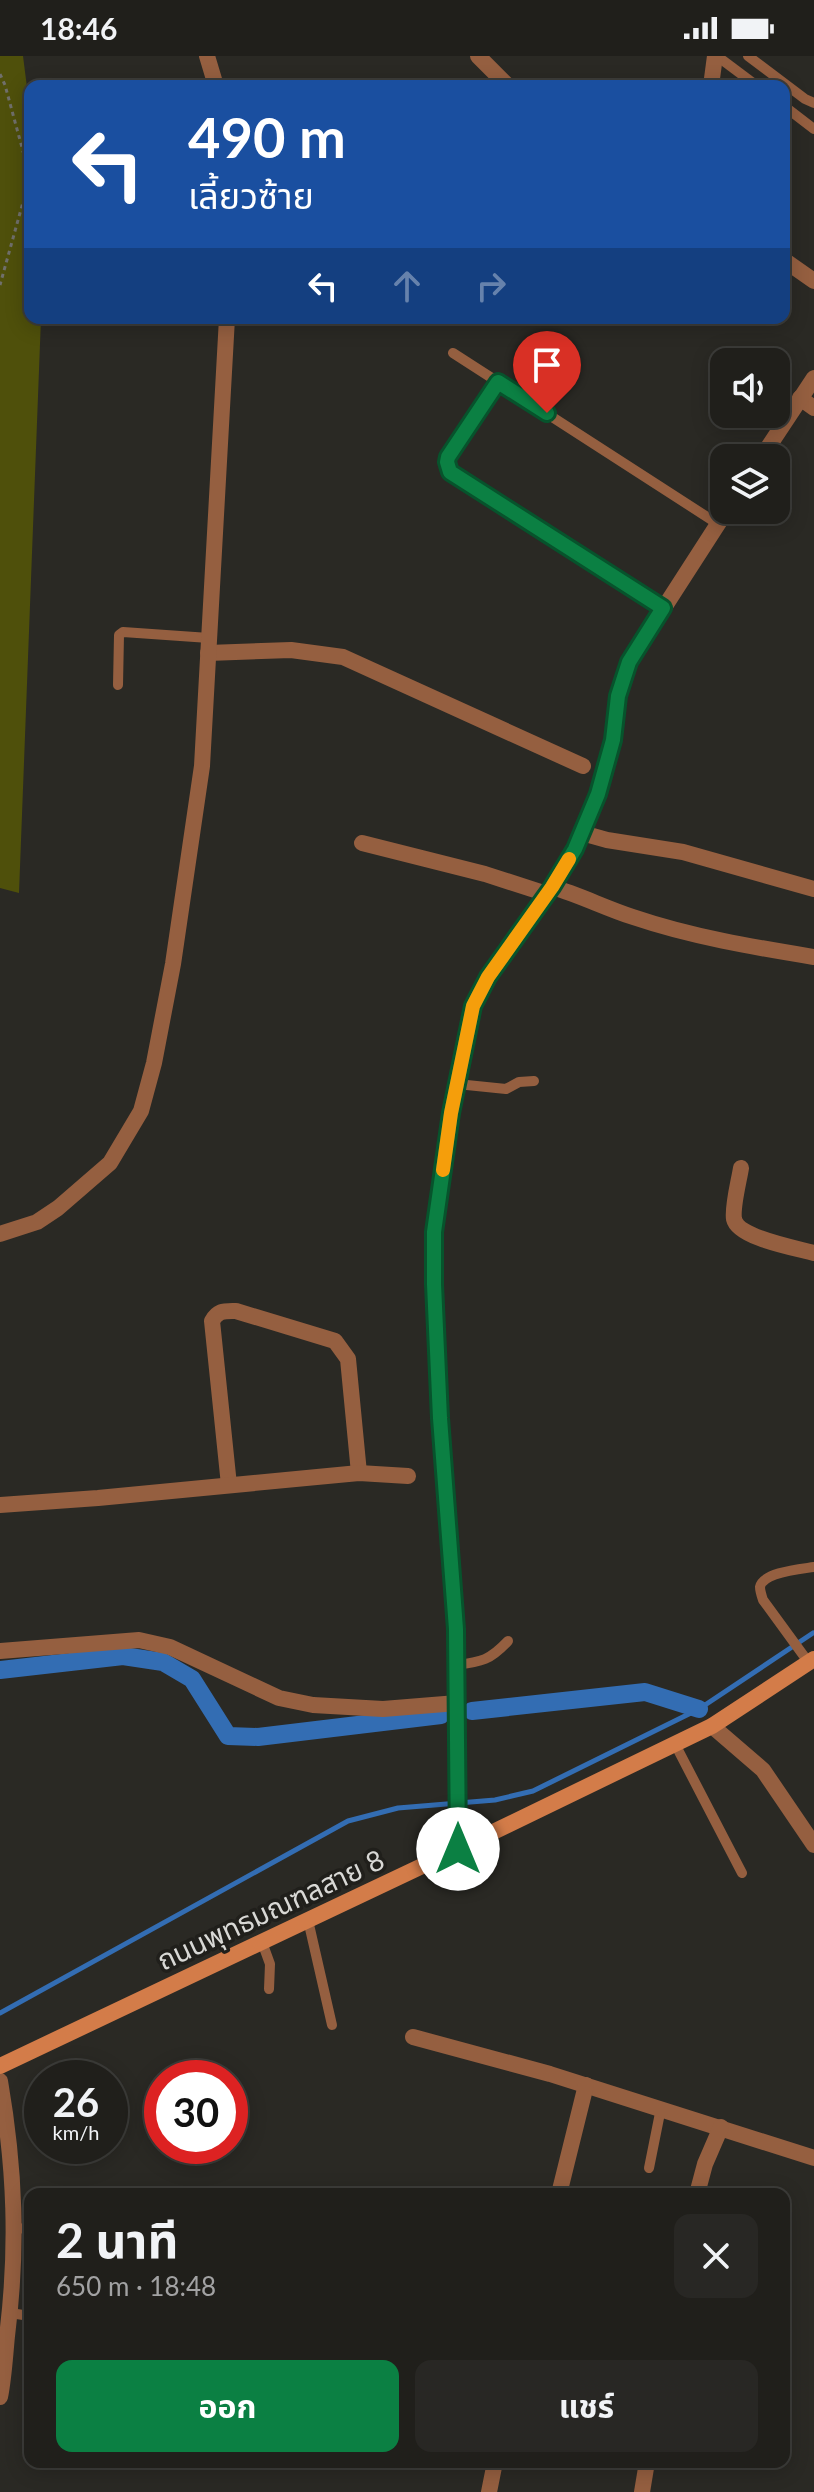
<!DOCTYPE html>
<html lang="th">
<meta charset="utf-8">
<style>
body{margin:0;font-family:Lato,"Noto Sans Thai",sans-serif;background:#282724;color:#f1f3f6;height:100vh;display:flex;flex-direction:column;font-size:30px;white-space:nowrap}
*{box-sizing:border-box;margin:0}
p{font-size:26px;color:#a2a2a3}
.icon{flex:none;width:44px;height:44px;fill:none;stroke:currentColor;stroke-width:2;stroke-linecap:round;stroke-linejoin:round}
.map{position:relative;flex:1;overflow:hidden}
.sheet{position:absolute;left:24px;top:2132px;width:766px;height:280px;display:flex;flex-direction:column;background:#201f1b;border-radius:16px;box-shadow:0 4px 20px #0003,0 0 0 2px #3d3d3a}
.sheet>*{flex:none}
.banner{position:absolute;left:24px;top:24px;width:766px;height:244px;border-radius:16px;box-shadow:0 4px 20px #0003,0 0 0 2px #3d3d3a;background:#1a4fa0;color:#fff;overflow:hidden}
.tools{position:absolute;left:710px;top:292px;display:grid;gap:16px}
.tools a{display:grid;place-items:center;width:80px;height:80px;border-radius:16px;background:#201f1b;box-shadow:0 4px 20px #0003,0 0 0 2px #3d3d3a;font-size:40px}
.speed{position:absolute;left:24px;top:2004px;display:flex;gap:16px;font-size:40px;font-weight:700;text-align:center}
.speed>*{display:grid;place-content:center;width:104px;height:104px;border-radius:50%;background:#201f1b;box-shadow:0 4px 20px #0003,0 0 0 2px #3d3d3a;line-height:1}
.speed small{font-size:20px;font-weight:400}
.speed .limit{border:12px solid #d22;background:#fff;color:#111}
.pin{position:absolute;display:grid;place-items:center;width:68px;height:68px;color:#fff;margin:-82px -34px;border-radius:50% 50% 50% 0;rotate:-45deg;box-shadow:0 0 8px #0007}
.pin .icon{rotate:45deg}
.me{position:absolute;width:88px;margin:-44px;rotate:0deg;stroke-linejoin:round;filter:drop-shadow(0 0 6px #0008)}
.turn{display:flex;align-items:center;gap:28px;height:168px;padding:0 32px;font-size:36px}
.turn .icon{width:104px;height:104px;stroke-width:2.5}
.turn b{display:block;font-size:56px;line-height:68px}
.lanes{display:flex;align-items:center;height:76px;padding:0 32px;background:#0003;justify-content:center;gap:40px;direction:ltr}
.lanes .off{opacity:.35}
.round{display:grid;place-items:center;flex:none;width:84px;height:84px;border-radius:16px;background:#282724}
.headline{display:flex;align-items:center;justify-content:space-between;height:136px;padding:0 32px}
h1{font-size:48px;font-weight:700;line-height:60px}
.action{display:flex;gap:16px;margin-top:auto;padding:16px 32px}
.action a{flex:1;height:92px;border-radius:16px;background:#0b8043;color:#fff;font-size:32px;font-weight:700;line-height:92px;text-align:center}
.action a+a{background:#282724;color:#f1f3f6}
.status{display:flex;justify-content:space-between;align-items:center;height:56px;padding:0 40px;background:#201f1b;direction:ltr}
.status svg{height:22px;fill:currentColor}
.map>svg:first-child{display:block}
</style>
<div class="status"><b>18:46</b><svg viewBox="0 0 49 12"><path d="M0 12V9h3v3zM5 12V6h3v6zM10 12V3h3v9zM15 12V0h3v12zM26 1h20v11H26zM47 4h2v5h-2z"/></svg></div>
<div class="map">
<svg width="814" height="2436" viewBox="0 0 814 2436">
<rect width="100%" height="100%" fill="#2a2924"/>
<!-- green -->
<path fill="#4f500b" d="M 0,0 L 23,0 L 30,55 L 30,262 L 41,262 L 19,837 L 0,832 Z"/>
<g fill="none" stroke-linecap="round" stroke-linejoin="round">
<!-- stream -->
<path stroke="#336db3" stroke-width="5" d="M 0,1957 L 348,1765 L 398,1752 L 495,1744 L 533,1735 L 699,1653 L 813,1577"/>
<!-- canal -->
<g stroke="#336db3" stroke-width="18">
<path d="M 0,1614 L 123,1600 L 163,1606 L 192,1623 L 228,1680 L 258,1681 L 441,1659"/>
<path d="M 472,1655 L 645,1636 L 699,1653"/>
</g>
<!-- path -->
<path stroke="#706f6b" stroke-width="3" stroke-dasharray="4 4" stroke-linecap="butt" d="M 0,18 L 5,29 L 30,121 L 0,229"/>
<!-- lane -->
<g stroke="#955f40" stroke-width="10">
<path d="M 717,0 L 757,30"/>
<path d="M 748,0 L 805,43 L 814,47"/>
<path d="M 784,50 L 814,73"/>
<path d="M 453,297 L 498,326 L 448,401 L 447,406 L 450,416 L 663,552"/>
<path d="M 498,326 L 718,468"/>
<path d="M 118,629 L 119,579 L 123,576 L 209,582"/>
<path d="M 457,1028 L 506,1033 L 519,1026 L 534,1025"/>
<path d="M 809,1607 L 763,1544 C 762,1541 760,1533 760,1531 C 763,1516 802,1513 814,1511"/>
<path d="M 456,1609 C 482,1606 490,1604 508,1585"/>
<path d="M 675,1688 L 742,1817"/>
<path d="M 308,1864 L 332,1969"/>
<path d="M 262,1886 L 270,1908 L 269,1933"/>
<path d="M 649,2112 L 661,2052"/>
<path d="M 15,2172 L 30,2173"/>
<path d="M 10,2257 L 30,2260"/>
<path d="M 29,2314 L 30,2314"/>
</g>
<!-- street -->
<g stroke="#955f40" stroke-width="16">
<path d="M 207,0 L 216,30"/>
<path d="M 478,0 L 508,30"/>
<path d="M 711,30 L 715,0"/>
<path d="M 784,204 L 814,225"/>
<path d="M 800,342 L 814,352"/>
<path d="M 761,402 L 814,322"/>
<path d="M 208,597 L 291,594 L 343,601 L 583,710"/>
<path d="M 582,777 L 607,784 L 683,796 L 814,833"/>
<path d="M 362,787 L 485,818 L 547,838"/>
<path d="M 552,831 C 580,839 605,852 633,861 C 692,881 753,891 814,901"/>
<path d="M 741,1112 C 739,1125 732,1151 734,1163 C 738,1182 796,1192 814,1197"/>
<path d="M 0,1178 L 37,1166 L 58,1152 L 110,1107 L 141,1055 L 154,1007 L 173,908 L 202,710 L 227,262"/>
<path d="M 229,1429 L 212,1265 C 218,1254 224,1255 236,1255 L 335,1285 L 348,1303 L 359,1417"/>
<path d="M 0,1449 L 98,1442 L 359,1417 L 408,1420"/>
<path d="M 0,1595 L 139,1584 L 170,1591 L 279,1642 L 313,1649 L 383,1653 L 457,1647"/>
<path d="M 712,1670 L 763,1714 L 814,1789"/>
<path d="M 458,1793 L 456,1573 L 440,1362 L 434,1228 L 434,1176 L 451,1057 L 473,950 L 488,921 L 552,831 L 575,793 L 598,738 L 613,684 L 618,640 L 629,606 L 727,454"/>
<path d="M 413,1981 L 550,2018 L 814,2102"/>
<path d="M 0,2025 C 15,2112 18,2192 7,2280 C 5,2300 4,2321 0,2341"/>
<path d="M 559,2138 L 586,2029"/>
<path d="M 697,2138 L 705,2108 L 721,2071"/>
<path d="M 489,2436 L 495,2406"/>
<path d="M 642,2436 L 647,2406"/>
</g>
<!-- secondary -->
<path stroke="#d37c49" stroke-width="16" d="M 0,2010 L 458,1793 L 712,1670 L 814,1603"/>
</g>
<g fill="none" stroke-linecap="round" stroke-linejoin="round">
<!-- route casing -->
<g stroke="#07532c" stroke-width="20">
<path id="route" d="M 458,1793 L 456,1573 L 440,1362 L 434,1228 L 434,1176 L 451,1057 L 473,950 L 488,921 L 552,831 L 575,793 L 598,738 L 613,684 L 618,640 L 629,606 L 663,552 L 450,416 L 447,406 L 448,401 L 498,326 L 547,357"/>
</g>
<!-- route -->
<use href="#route" stroke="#0b8043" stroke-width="14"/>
<!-- slow -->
<path stroke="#f59e0b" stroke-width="14" d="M 443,1114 L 451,1057 L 473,950 L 488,921 L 552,831 L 569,803"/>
</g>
<g text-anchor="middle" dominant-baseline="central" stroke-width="7" stroke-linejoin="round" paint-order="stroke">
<!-- street labels -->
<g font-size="28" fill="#d8d8d5" stroke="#201f1b">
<text transform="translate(270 1853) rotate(-25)">ถนนพุทธมณฑลสาย 8</text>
</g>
</g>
</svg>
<div class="tools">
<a><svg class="icon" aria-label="sound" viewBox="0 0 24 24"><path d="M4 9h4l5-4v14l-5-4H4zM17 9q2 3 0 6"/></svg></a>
<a><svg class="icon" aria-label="layers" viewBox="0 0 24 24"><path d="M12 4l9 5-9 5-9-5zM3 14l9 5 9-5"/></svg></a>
</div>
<div class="speed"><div>26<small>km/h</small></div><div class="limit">30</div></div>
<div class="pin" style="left:547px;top:357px;background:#d93025"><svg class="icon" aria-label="arrive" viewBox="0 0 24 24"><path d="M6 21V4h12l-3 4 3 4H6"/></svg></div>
<svg class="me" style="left:458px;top:1793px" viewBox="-20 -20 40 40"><circle r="19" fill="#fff"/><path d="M0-13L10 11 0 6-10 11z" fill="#0b8043"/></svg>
<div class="banner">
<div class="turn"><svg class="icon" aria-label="left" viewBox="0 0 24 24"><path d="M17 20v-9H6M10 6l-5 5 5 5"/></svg><div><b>490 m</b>เลี้ยวซ้าย</div></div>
<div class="lanes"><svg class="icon" aria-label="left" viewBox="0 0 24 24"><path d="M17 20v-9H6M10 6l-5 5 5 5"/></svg><svg class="icon off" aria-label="ahead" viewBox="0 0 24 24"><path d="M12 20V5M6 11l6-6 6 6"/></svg><svg class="icon off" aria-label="right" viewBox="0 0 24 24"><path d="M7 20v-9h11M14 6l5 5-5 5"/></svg></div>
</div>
<section class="sheet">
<div class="headline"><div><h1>2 นาที</h1><p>650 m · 18:48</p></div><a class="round"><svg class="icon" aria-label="close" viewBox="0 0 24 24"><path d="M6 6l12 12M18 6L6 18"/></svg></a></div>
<div class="action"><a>ออก</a><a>แชร์</a></div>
</section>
</div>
